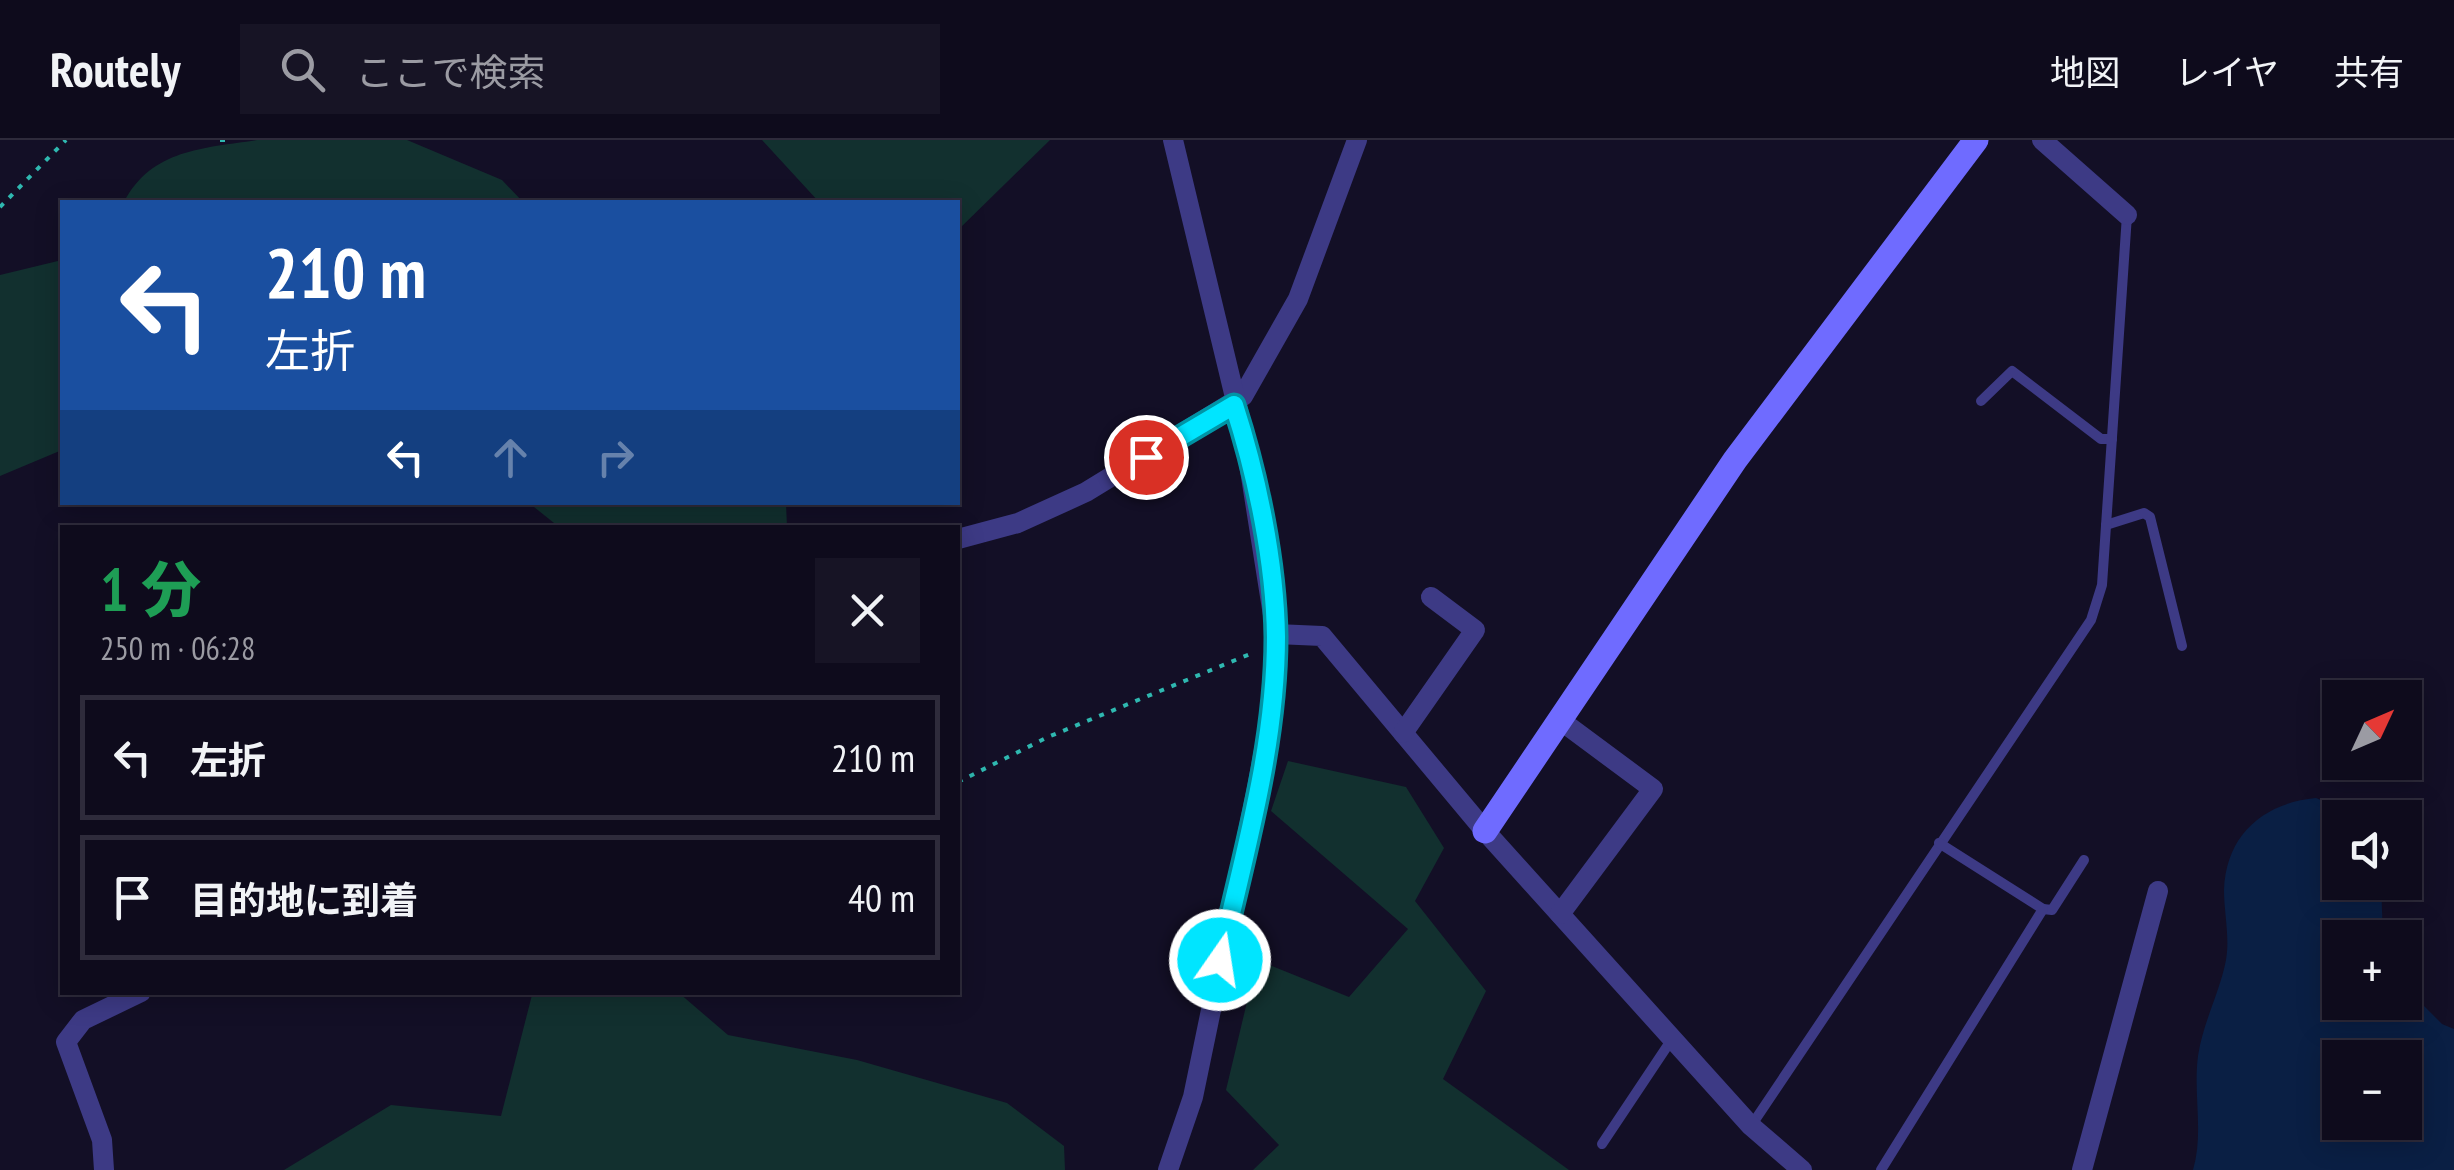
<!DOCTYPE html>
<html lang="ja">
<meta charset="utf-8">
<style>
body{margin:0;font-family:"PT Sans Narrow","Noto Sans JP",sans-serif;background:#171425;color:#f1f3f6;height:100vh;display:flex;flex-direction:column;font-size:38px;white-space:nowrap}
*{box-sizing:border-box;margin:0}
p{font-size:32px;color:#9b9ba3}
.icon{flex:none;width:55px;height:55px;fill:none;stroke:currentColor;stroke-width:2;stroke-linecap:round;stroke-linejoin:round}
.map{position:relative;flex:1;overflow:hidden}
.details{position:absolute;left:60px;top:385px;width:900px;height:470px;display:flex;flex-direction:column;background:#0e0b1c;border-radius:0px;box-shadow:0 5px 25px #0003,0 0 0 2px #2e2b3b}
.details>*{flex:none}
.hud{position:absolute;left:60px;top:60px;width:900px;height:305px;border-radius:0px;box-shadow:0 5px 25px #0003,0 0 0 2px #2e2b3b;background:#1a4fa0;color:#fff;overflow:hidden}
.needle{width:65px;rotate:46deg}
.fabs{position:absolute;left:2322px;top:540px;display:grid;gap:20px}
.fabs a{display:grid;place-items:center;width:100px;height:100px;border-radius:0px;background:#0e0b1c;box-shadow:0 5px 25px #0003,0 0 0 2px #2e2b3b;font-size:50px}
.pin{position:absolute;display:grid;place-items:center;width:85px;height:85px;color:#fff;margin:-42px;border:5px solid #fff;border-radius:50%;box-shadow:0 2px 10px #0007}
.me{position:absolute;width:110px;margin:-55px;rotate:13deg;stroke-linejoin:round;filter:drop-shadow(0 0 8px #0008)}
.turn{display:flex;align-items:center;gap:35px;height:210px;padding:0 40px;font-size:45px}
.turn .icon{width:130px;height:130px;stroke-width:2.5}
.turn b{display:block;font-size:70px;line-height:85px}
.lanes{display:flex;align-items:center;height:95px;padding:0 40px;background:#0003;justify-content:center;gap:50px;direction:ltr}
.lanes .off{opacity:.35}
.round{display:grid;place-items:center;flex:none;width:105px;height:105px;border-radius:0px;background:#171425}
.summary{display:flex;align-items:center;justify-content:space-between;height:170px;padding:0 40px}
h1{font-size:60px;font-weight:800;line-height:75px;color:#1e9e55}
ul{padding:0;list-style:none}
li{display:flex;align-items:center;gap:30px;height:125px;margin:0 20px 15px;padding:0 20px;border:5px solid #2e2b3b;border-radius:0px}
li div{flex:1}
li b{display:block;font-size:38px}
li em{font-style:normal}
header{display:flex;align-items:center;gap:60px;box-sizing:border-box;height:140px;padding:0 50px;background:#0e0b1c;border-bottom:2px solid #2e2b3b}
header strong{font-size:48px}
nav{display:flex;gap:55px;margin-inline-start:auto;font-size:35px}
.search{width:700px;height:90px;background:#171425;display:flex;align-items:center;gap:25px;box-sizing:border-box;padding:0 35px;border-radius:0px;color:#9b9ba3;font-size:38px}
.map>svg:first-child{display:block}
</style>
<header>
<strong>Routely</strong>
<div class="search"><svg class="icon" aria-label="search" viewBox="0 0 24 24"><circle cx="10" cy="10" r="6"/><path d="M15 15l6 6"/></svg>ここで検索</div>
<nav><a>地図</a><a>レイヤ</a><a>共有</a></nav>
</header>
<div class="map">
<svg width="2454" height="1030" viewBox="0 0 2454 1030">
<rect width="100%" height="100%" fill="#130f26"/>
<!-- green -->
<g fill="#12302f">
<path d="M 257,0 L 407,0 L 502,40 L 523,62 L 124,62 C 151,9 205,8 257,0 Z"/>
<path d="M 762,0 L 1050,0 L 958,90 L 958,62 L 819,62 Z"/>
<path d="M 62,120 L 62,310 L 0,336 L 0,135 Z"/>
<path d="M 529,363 L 786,363 L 787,387 L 559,387 Z"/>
<path d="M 1288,621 L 1406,647 L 1444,708 L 1415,761 L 1486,851 L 1443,939 L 1569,1030 L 1253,1030 L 1279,1005 L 1226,950 L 1257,820 L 1349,857 L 1408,789 L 1271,671 Z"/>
<path d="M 538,852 L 679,853 L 728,895 L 857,920 L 1007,963 L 1064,1006 L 1065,1030 L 284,1030 L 391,965 L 501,976 L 532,855 Z"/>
</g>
<!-- water -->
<path fill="#0a1f44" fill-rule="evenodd" d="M 2316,658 L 2360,677 L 2340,678 L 2340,742 L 2381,743 L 2383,797 L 2340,798 L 2340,862 L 2405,862 L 2405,847 L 2442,884 L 2454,889 L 2454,1030 L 2193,1030 C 2204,992 2193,955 2198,916 C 2203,882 2220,852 2226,820 C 2230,797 2224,773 2224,750 C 2226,695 2263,663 2316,658 ZM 2340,918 L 2405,918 L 2405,982 L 2340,982 Z"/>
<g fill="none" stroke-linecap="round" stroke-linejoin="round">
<!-- path -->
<g stroke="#2fb8b0" stroke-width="4" stroke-dasharray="5 8" stroke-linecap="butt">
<path d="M 220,0 L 226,0"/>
<path d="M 0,67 L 66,0"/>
<path d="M 958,642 L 1048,597 L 1255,512"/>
</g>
<!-- lane -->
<g stroke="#3d3a85" stroke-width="10">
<path d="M 1981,261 L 2012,231 L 2101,299 L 2112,299"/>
<path d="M 2106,385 L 2144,373 L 2150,377 L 2182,506"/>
<path d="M 2043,769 L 2052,770 L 2084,720"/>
<path d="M 1751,986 L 2091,480 L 2102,445 L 2127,75"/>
<path d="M 1602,1004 L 1672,899"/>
<path d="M 1881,1030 L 2043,769 L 1939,703"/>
</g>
<!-- street -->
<g stroke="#3d3a85" stroke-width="20">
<path d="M 2042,0 L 2127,75"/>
<path d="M 958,399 L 1018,383 L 1086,352 L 1243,256 L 1298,159 L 1357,0"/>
<path d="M 1276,494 L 1322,496 L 1485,691 L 1751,986 L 1802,1030"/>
<path d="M 1403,593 L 1475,490 L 1431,457"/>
<path d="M 1560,774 L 1653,649 L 1560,580"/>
<path d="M 104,1030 L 102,1000 L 66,902 L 83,880 L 141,852"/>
<path d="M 1168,1030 L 1193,957 L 1257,648 L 1270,578 L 1276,494 L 1245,299 L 1173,0"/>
<path d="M 2082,1030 L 2158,751"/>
</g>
<!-- secondary -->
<path stroke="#6f6bff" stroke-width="25" d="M 1485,691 L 1735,320 L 1976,0"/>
</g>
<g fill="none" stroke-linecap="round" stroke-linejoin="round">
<!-- route casing -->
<g stroke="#0095a6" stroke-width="25">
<path id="route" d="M 1146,317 L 1234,265 C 1257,336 1275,422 1276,497 C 1276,606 1244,715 1220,820"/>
</g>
<!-- route -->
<use href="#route" stroke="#00e5ff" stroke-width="18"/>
</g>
</svg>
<div class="fabs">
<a><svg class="needle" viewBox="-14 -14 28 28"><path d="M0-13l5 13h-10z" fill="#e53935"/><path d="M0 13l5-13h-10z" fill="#9b9ba3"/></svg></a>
<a><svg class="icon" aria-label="sound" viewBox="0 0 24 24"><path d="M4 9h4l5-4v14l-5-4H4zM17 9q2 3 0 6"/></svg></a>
<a>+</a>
<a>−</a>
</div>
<div class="pin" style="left:1146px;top:317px;background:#d93025"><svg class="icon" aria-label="arrive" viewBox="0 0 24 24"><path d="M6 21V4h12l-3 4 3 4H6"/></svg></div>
<svg class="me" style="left:1220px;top:820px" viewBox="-20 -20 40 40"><circle r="17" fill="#00e5ff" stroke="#fff" stroke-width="3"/><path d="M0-11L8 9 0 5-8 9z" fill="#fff"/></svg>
<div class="hud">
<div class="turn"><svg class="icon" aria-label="left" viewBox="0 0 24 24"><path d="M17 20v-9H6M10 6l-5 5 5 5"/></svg><div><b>210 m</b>左折</div></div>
<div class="lanes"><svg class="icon" aria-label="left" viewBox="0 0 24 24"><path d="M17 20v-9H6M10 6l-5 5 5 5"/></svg><svg class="icon off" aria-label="ahead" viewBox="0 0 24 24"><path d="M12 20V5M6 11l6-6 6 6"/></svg><svg class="icon off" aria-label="right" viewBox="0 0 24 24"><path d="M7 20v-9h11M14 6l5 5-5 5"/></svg></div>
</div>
<section class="details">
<div class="summary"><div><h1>1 分</h1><p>250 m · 06:28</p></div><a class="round"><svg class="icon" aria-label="close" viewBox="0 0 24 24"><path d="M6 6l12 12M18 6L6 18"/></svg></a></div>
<ul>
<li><svg class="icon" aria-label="left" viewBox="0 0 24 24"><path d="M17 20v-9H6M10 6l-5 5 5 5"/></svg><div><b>左折</b></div><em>210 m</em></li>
<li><svg class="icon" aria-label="arrive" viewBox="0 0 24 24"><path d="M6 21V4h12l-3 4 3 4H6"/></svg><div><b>目的地に到着</b></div><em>40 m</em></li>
</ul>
</section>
</div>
